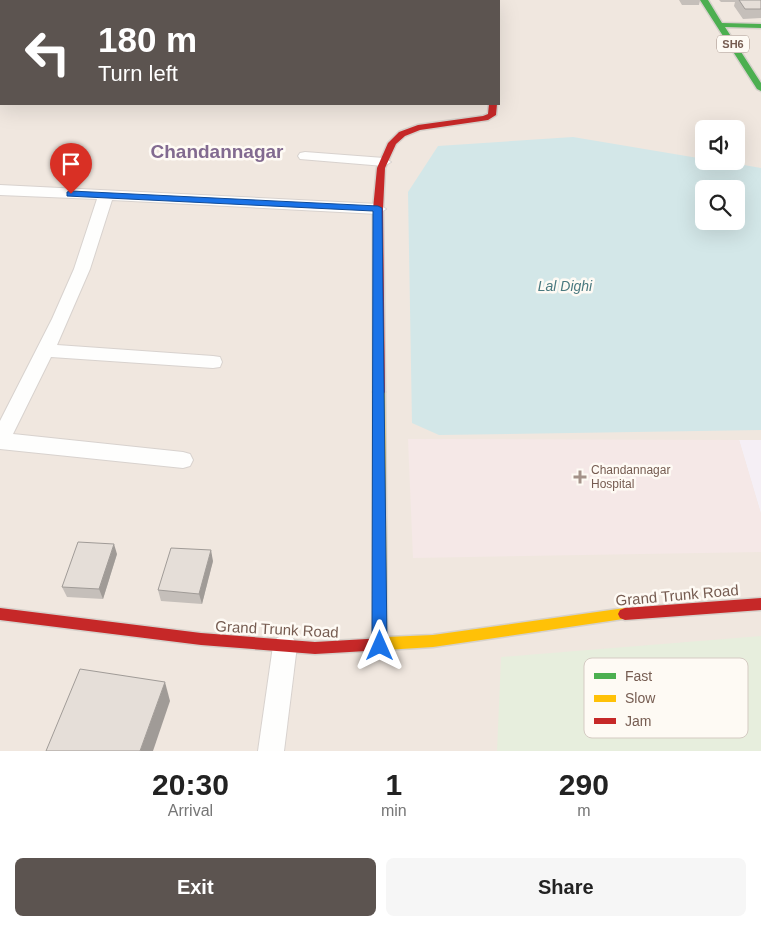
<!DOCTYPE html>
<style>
body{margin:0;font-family:Helvetica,sans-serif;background:#f6f6f6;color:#222;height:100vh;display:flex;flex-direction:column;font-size:19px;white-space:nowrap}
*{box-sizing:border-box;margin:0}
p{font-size:16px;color:#767676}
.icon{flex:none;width:28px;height:28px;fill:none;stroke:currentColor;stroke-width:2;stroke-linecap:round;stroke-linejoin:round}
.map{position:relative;height:751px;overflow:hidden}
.side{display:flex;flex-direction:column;background:#fff;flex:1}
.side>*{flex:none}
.banner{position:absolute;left:0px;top:0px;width:500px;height:105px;box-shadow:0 5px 20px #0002;background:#5c5450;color:#fff;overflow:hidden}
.controls{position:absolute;left:695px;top:120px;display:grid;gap:10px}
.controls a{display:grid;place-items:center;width:50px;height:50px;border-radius:8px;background:#fff;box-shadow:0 5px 20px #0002;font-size:25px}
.pin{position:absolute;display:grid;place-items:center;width:42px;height:42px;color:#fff;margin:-51px -21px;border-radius:50% 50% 50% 0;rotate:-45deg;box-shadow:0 0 5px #0007}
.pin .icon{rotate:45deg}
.me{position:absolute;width:55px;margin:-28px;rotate:0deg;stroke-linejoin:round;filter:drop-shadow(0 0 4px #0008)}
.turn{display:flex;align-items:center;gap:18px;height:105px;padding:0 15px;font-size:22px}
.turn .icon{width:65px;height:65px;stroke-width:2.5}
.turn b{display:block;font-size:35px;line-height:42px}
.eta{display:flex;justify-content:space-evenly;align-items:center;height:85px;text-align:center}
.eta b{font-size:30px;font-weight:800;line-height:35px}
.action{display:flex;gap:10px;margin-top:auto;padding:10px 15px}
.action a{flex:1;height:58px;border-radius:8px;background:#5c5450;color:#fff;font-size:20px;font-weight:800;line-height:58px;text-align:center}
.action a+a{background:#f6f6f6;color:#222}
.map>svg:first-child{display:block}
</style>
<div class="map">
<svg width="761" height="751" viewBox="0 0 761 751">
<rect width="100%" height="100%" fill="#f8f5f1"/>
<!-- residential -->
<path fill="#f0e7df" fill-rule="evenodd" d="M 0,0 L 761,0 L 761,751 L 0,751 ZM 1,1 L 499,1 L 499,104 L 1,104 ZM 704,129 L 736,129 L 736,161 L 704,161 ZM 704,189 L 736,189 L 736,221 L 704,221 Z"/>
<!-- education -->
<path fill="#f5eff5" d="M 739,440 L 761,440 L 761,514 Z"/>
<!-- medical -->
<path fill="#f5e8e7" d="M 408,439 L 739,440 L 761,514 L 761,552 L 413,558 Z"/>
<!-- green -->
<path fill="#e7eedd" d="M 761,636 L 761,751 L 497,751 L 501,657 Z"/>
<!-- water -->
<path fill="#d3e7e8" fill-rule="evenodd" d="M 573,137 L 704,159 L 704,161 L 721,161 L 761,168 L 761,430 L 439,435 L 412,423 L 408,192 L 438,146 ZM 704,189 L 736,189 L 736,221 L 704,221 Z"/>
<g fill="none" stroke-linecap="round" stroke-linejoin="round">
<!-- street casing -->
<g stroke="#d8d2ce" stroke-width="2">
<g id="street">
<rect x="63" y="0" width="12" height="1"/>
<rect x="394" y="0" width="12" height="1"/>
<path d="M 452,0 L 464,0 L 465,1 L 453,1 Z"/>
<path d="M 305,152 L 384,158 L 391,162 L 384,166 L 300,159 L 298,156 L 300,153 Z"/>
<path d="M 0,185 L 378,204 L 386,209 L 378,214 L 112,200 L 90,269 L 57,345 L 213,356 L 220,357 L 222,362 L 220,367 L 213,368 L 51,357 L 13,434 L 183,452 L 190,454 L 193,460 L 190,466 L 183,468 L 0,449 L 0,421 L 52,319 L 74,269 L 97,199 L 0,195 Z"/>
<path d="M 285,635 L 293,638 L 297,646 L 284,751 L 258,751 L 273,646 L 277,638 Z"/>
</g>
</g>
<!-- fast casing -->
<g stroke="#d6d1cb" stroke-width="3">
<path id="fast" d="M 700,0 L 708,0 L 722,23 L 761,24 L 761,28 L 725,27 L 761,83 L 761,91 L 757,89 Z"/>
</g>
<!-- slow casing -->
<g stroke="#d6d1cb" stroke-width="3">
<path id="slow" d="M 379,388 L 385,392 L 387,637 L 433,635 L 625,608 L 630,610 L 632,614 L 630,618 L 433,647 L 385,650 L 380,652 L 375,651 L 373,646 L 373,392 Z"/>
</g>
<!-- jam casing -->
<g stroke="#d6d1cb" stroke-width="3">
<g id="jam">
<path d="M 489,104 L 497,104 L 496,115 L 488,120 L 420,130 L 405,136 L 396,144 L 385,168 L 383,209 L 385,392 L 383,395 L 375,395 L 373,392 L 373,209 L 377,168 L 388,143 L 399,132 L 418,125 L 483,116 L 488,114 Z"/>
<path d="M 761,598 L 761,610 L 625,620 L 620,618 L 618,614 L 620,610 L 625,608 Z"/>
<path d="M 0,608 L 201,633 L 315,642 L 384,638 L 389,639 L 391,644 L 389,649 L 384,650 L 315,654 L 201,645 L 0,620 Z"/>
</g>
</g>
<!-- street -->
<use href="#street" fill="#fefefd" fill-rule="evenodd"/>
<!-- fast -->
<use href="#fast" fill="#4caf50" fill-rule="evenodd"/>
<!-- slow -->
<use href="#slow" fill="#ffc107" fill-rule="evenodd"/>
<!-- jam -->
<use href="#jam" fill="#c62828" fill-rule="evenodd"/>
</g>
<!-- wall -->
<g fill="#c5bfba">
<path d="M 679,0 L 700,0 L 699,5 L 682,5 Z"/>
<path d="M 719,0 L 761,0 L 761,18 L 743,19 L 734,6 L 735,2 L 721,2 Z"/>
<path d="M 117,554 L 103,599 L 67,597 L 62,587 Z"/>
<path d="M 213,561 L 202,604 L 161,601 L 158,590 Z"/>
</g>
<!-- shaded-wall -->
<g fill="#a09b97">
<path d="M 114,544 L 117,554 L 103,599 L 99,589 Z"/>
<path d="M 211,550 L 213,561 L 202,604 L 199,594 Z"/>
<path d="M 165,682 L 170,701 L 153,751 L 140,751 Z"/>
</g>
<!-- building -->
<g fill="#e5ded8" stroke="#a09b97">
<path d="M 739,0 L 761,0 L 761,9 L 745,9 Z"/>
<path d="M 78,542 L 114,544 L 99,589 L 62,587 Z"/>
<path d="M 171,548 L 211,550 L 199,594 L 158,590 Z"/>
<path d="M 80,669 L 165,682 L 140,751 L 46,751 Z"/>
</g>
<!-- route -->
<path fill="#1a73e8" stroke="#114b97" d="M 71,191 L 378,206 L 382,208 L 387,646 L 385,651 L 380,652 L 374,651 L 372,646 L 373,211 L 67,196 L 67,192 Z"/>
<!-- markers -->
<path fill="#a49289" stroke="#fefaf4" stroke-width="2" d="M577.5 469.5h5v5h5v5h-5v5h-5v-5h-5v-5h5z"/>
<g text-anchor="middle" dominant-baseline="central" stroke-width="5" stroke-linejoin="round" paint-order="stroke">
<!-- shield labels -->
<rect fill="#fefaf4" stroke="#9f8b82" stroke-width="1" x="717" y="35.5" width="32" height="17" rx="4"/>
<g font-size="11" font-weight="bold" fill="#765c51">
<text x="733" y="44">SH6</text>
</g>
<!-- poi labels -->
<g font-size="12" fill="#765c51" stroke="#fefaf4" text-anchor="start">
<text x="591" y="470">Chandannagar<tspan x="591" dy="14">Hospital</tspan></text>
</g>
<!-- water labels -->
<g font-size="14" font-style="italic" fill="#49797f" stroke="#fefaf4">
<text x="565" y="286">Lal Dighi</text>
</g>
<!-- near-street labels -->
<g font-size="15" fill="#765c51" stroke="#fefaf4">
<text transform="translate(677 595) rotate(-5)">Grand Trunk Road</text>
<text transform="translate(277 629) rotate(3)">Grand Trunk Road</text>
</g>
<!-- far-town labels -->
<g font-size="19" font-weight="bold" fill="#826a90" stroke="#fefaf4">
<text x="217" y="151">Chandannagar</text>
</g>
</g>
<!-- legend -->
<rect x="584" y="658" width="164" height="80" rx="8" fill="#fefaf4" stroke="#d5cbc3" stroke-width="1"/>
<rect x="594" y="673" width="22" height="6" fill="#4caf50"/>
<rect x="594" y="695" width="22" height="7" fill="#ffc107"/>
<rect x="594" y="718" width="22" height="6" fill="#c62828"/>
<g font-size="14" fill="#765c51">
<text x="625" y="681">Fast</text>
<text x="625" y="703">Slow</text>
<text x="625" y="726">Jam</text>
</g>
</svg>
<div class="controls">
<a><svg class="icon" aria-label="sound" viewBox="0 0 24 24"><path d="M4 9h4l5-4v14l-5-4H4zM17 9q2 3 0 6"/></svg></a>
<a><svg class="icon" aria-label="search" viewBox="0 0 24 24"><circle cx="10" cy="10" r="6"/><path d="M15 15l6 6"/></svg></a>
</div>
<div class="pin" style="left:71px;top:194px;background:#d93025"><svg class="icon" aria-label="arrive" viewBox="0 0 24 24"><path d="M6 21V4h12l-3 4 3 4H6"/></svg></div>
<svg class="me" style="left:380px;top:646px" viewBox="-20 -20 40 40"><path d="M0-17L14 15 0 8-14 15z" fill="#1a73e8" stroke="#fff" stroke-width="4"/></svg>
<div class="banner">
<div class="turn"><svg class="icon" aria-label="left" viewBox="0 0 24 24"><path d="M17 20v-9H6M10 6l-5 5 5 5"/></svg><div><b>180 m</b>Turn left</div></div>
</div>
</div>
<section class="side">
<div class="eta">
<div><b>20:30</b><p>Arrival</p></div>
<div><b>1</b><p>min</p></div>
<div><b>290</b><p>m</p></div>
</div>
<div class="action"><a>Exit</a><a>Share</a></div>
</section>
